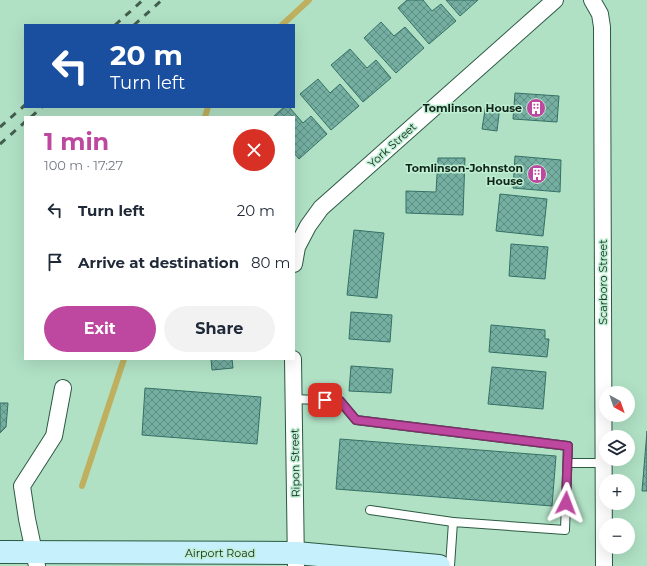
<!DOCTYPE html>
<meta charset="utf-8">
<style>
body{margin:0;font-family:Montserrat,sans-serif;background:#f2f2f3;color:#1f2937;height:100vh;display:flex;flex-direction:column;font-size:15px;white-space:nowrap}
*{box-sizing:border-box;margin:0}
p{font-size:13px;color:#747a83}
.icon{flex:none;width:22px;height:22px;fill:none;stroke:currentColor;stroke-width:2;stroke-linecap:round;stroke-linejoin:round}
.map{position:relative;flex:1;overflow:hidden}
.details{position:absolute;left:24px;top:116px;width:271px;height:244px;display:flex;flex-direction:column;background:#fff;border-radius:0px;box-shadow:0 4px 16px #0002}
.details>*{flex:none}
.banner{position:absolute;left:24px;top:24px;width:271px;height:84px;border-radius:0px;box-shadow:0 4px 16px #0002;background:#1a4fa0;color:#fff;overflow:hidden}
.needle{width:26px;rotate:140deg}
.tools{position:absolute;left:599px;top:386px;display:grid;gap:8px}
.tools a{display:grid;place-items:center;width:36px;height:36px;border-radius:50%;background:#fff;box-shadow:0 4px 16px #0002;font-size:20px}
.pin{position:absolute;display:grid;place-items:center;width:34px;height:34px;color:#fff;margin:-17px;border-radius:8px;box-shadow:0 2px 6px #0006}
.me{position:absolute;width:44px;margin:-22px;rotate:3deg;stroke-linejoin:round;filter:drop-shadow(0 0 3px #0008)}
.turn{display:flex;align-items:center;gap:14px;height:84px;padding:0 20px;font-size:18px}
.turn .icon{width:52px;height:52px;stroke-width:2.5}
.turn b{display:block;font-size:28px;line-height:34px}
.round{display:grid;place-items:center;flex:none;width:42px;height:42px;border-radius:21px;background:#f2f2f3}
.head{display:flex;align-items:center;justify-content:space-between;height:68px;padding:0 20px}
h1{font-size:24px;font-weight:700;line-height:30px;color:#be489f}
.cta{display:flex;gap:8px;margin-top:auto;padding:8px 20px}
.cta a{flex:1;height:46px;border-radius:24px;background:#be489f;color:#fff;font-size:16px;font-weight:700;line-height:46px;text-align:center}
.cta a+a{background:#f2f2f3;color:#1f2937}
ul{padding:0;list-style:none}
li{display:flex;align-items:center;gap:12px;height:52px;padding:0 20px}
li div{flex:1}
li b{display:block;font-size:15px}
li em{font-style:normal}
.map>svg:first-child{display:block}
</style>
<div class="map">
<svg width="647" height="566" viewBox="0 0 647 566">
<defs>
<pattern id="building-cross-hatch" width="8" height="8" patternUnits="userSpaceOnUse"><rect width="8" height="8" fill="#74afa2"/><path d="M0 0l8 8M0 8l8-8" fill="none" stroke="#5e8e83"/></pattern>
</defs>
<rect width="100%" height="100%" fill="#b0e1c5"/>
<g fill="none" stroke-linecap="round" stroke-linejoin="round">
<!-- stream -->
<g stroke="#bfb05f" stroke-width="6">
<path d="M 282,25 L 309,0"/>
<path d="M 205,117 L 208,107"/>
<path d="M 82,486 L 124,359"/>
</g>
</g>
<!-- building -->
<g fill="url(#building-cross-hatch)" stroke="#367065">
<path d="M 407,0 L 423,0 L 432,11 L 441,4 L 456,21 L 429,44 L 398,8 Z"/>
<path d="M 446,0 L 478,0 L 460,16 Z"/>
<path d="M 381,22 L 394,36 L 405,27 L 424,48 L 396,73 L 364,38 Z"/>
<path d="M 350,49 L 367,68 L 376,60 L 391,78 L 363,102 L 331,65 Z"/>
<path d="M 318,79 L 330,93 L 340,84 L 359,106 L 331,130 L 300,94 Z"/>
<path d="M 515,93 L 559,96 L 557,122 L 513,119 Z"/>
<path d="M 486,104 L 500,106 L 497,131 L 482,129 Z"/>
<path d="M 284,107 L 289,107 L 303,123 L 311,116 L 327,134 L 299,159 L 294,153 L 294,117 L 273,117 Z"/>
<path d="M 515,156 L 561,160 L 560,192 L 513,188 Z"/>
<path d="M 438,158 L 465,158 L 463,215 L 406,213 L 406,191 L 436,192 Z"/>
<path d="M 500,194 L 547,199 L 543,236 L 496,231 Z"/>
<path d="M 354,230 L 384,233 L 377,298 L 347,295 Z"/>
<path d="M 511,244 L 548,247 L 545,279 L 509,276 Z"/>
<path d="M 351,312 L 392,315 L 390,342 L 349,339 Z"/>
<path d="M 491,325 L 545,330 L 545,339 L 549,339 L 547,357 L 489,352 Z"/>
<path d="M 211,359 L 232,359 L 233,368 L 212,370 Z"/>
<path d="M 351,366 L 393,369 L 391,393 L 349,391 Z"/>
<path d="M 492,367 L 546,372 L 543,409 L 488,404 Z"/>
<path d="M 145,388 L 261,397 L 257,444 L 142,435 Z"/>
<path d="M 0,403 L 8,403 L 6,427 L 0,433 Z"/>
<path d="M 647,431 L 647,491 L 642,491 Z"/>
<path d="M 340,439 L 556,456 L 552,506 L 336,489 Z"/>
</g>
<g fill="none" stroke-linecap="round" stroke-linejoin="round">
<!-- service casing -->
<g stroke="#2c5942" stroke-width="10">
<g id="service">
<path d="M 294,399 L 340,401 L 356,420 L 568,446 L 565,530 L 453,522 L 450,566"/>
<path d="M 568,463 L 604,463"/>
<path d="M 370,510 L 453,522"/>
</g>
</g>
<!-- minor casing -->
<g stroke="#2c5942" stroke-width="18">
<g id="minor">
<path d="M 592,0 L 600,14 L 602,27 L 604,566"/>
<path d="M 294,264 L 297,247 L 308,226 L 321,208 L 555,0"/>
<path d="M 293,359 L 296,566"/>
<path d="M 37,566 L 27,519 L 22,486 L 54,436 L 63,388"/>
</g>
</g>
<!-- secondary casing -->
<g stroke="#2c5942" stroke-width="24">
<path id="secondary" d="M 0,552 L 296,553 L 439,566"/>
</g>
<!-- service -->
<use href="#service" stroke="#fff" stroke-width="8"/>
<!-- minor -->
<use href="#minor" stroke="#fff" stroke-width="16"/>
<!-- secondary -->
<use href="#secondary" stroke="#c6f0fb" stroke-width="22"/>
<!-- rail -->
<g stroke="#425e4f" stroke-width="3" stroke-dasharray="7 7" stroke-linecap="butt">
<path d="M 115,25 L 143,0"/>
<path d="M 134,25 L 162,0"/>
<path d="M 31,117 L 42,107"/>
<path d="M 0,127 L 25,105"/>
<path d="M 0,144 L 25,122"/>
</g>
</g>
<g fill="none" stroke-linecap="round" stroke-linejoin="round">
<!-- route casing -->
<g stroke="#7c2f67" stroke-width="10">
<path id="route" d="M 325,400 L 340,401 L 356,420 L 568,446 L 566,503"/>
</g>
<!-- route -->
<use href="#route" stroke="#be489f" stroke-width="7"/>
</g>
<!-- icons -->
<defs>
<g id="building-disc" transform="scale(1)"><circle r="9.5" fill="#be489f" stroke="#bdeed2"/><path d="M-4-6H4V6H1V3H-1V6H-4ZM-2.5-4.3h1.7v1.8h-1.7ZM.8-4.3h1.7v1.8H.8ZM-2.5-1h1.7V.8h-1.7ZM.8-1h1.7V.8H.8Z" fill="#fff"/></g>
</defs>
<g fill-rule="evenodd">
<use href="#building-disc" x="536" y="108"/>
<use href="#building-disc" x="537" y="174"/>
</g>
<g text-anchor="middle" dominant-baseline="central" stroke-width="3" stroke-linejoin="round" paint-order="stroke">
<!-- poi labels -->
<g font-size="11" font-weight="bold" fill="#102319" stroke="#bdeed2" text-anchor="end">
<text x="522" y="108">Tomlinson House</text>
<text x="523" y="168">Tomlinson-Johnston<tspan x="523" dy="13">House</tspan></text>
</g>
<!-- street labels -->
<g font-size="11" fill="#102319" stroke="#bdeed2">
<text transform="translate(392 145) rotate(-42)">York Street</text>
<text transform="translate(603 282) rotate(-90)">Scarboro Street</text>
<text transform="translate(295 463) rotate(-91)">Ripon Street</text>
<text x="220" y="553">Airport Road</text>
</g>
</g>
</svg>
<div class="tools">
<a><svg class="needle" viewBox="-14 -14 28 28"><path d="M0-13l5 13h-10z" fill="#e53935"/><path d="M0 13l5-13h-10z" fill="#747a83"/></svg></a>
<a><svg class="icon" aria-label="layers" viewBox="0 0 24 24"><path d="M12 4l9 5-9 5-9-5zM3 14l9 5 9-5"/></svg></a>
<a>+</a>
<a>−</a>
</div>
<div class="pin" style="left:325px;top:400px;background:#d93025"><svg class="icon" aria-label="arrive" viewBox="0 0 24 24"><path d="M6 21V4h12l-3 4 3 4H6"/></svg></div>
<svg class="me" style="left:566px;top:503px" viewBox="-20 -20 40 40"><path d="M0-17L14 15 0 8-14 15z" fill="#be489f" stroke="#fff" stroke-width="4"/></svg>
<div class="banner">
<div class="turn"><svg class="icon" aria-label="left" viewBox="0 0 24 24"><path d="M17 20v-9H6M10 6l-5 5 5 5"/></svg><div><b>20 m</b>Turn left</div></div>
</div>
<section class="details">
<div class="head"><div><h1>1 min</h1><p>100 m · 17:27</p></div><a class="round" style="background:#d93025;color:#fff"><svg class="icon" aria-label="close" viewBox="0 0 24 24"><path d="M6 6l12 12M18 6L6 18"/></svg></a></div>
<ul>
<li><svg class="icon" aria-label="left" viewBox="0 0 24 24"><path d="M17 20v-9H6M10 6l-5 5 5 5"/></svg><div><b>Turn left</b></div><em>20 m</em></li>
<li><svg class="icon" aria-label="arrive" viewBox="0 0 24 24"><path d="M6 21V4h12l-3 4 3 4H6"/></svg><div><b>Arrive at destination</b></div><em>80 m</em></li>
</ul>
<div class="cta"><a>Exit</a><a>Share</a></div>
</section>
</div>
